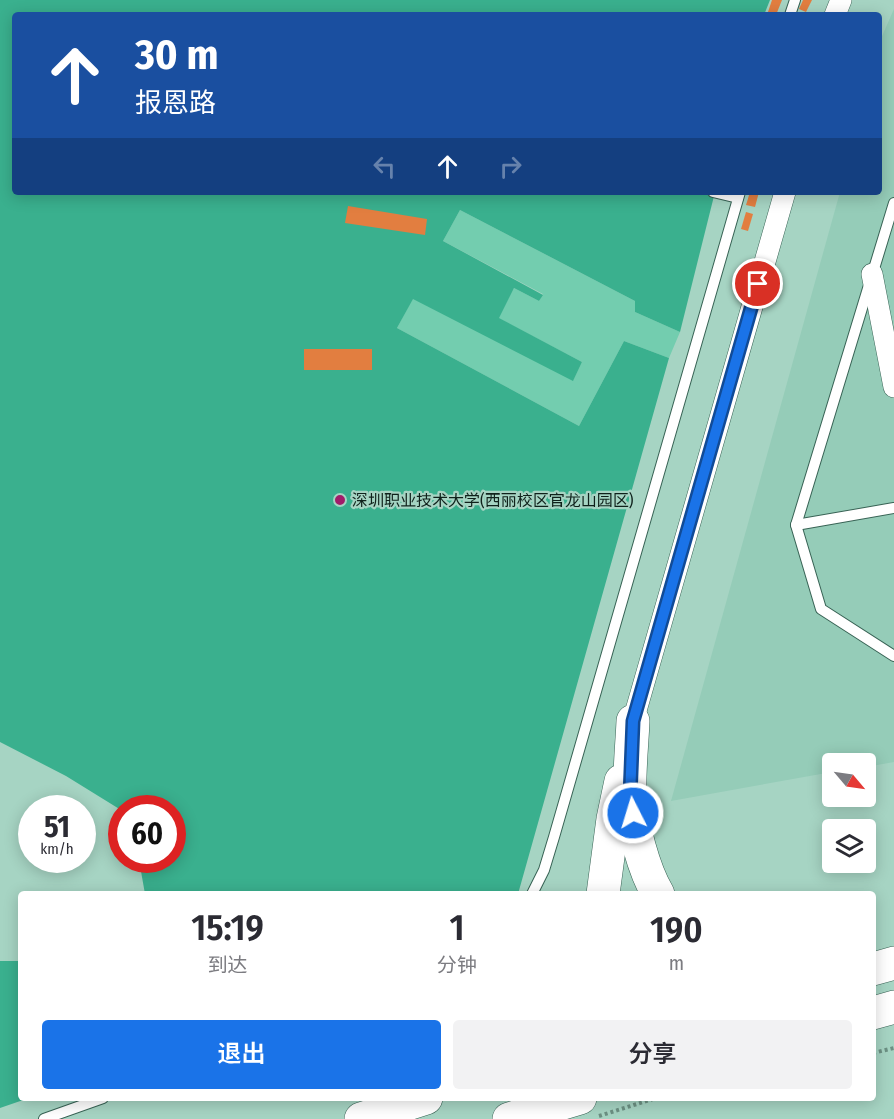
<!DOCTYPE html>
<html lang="zh">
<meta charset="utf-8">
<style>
body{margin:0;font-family:"Fira Sans Condensed","Noto Sans SC",sans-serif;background:#f2f2f3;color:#2b2b33;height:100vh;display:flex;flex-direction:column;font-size:22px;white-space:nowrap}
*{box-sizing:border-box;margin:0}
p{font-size:20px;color:#7c7c81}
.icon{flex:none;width:33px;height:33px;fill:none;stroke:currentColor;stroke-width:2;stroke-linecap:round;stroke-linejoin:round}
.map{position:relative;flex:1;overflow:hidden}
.panel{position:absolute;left:18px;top:891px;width:858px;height:210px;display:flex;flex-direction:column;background:#fff;border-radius:6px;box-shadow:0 3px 15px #0003}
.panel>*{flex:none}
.hud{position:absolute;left:12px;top:12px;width:870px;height:183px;border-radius:6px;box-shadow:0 3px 15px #0003;background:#1a4fa0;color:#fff;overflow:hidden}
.needle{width:39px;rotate:119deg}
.controls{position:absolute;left:822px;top:753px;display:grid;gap:12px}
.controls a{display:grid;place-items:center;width:54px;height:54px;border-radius:6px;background:#fff;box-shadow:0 3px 15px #0003;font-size:30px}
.speed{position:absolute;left:18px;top:795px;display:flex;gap:12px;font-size:30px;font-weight:700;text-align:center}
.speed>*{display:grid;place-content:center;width:78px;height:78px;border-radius:50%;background:#fff;box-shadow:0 3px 15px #0003;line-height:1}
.speed small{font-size:15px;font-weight:400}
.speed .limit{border:9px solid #d22;background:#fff;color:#111}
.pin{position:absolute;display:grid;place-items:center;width:51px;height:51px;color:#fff;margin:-26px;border:3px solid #fff;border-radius:50%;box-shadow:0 2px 6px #0007}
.me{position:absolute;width:66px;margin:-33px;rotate:355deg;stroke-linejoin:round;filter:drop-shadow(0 0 4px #0008)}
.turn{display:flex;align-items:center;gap:21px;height:126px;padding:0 24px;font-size:27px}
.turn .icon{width:78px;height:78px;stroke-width:2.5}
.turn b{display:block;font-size:42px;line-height:51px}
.lanes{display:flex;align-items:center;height:57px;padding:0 24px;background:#0003;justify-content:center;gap:30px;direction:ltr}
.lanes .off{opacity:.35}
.eta{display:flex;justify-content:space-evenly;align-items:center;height:102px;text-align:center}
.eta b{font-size:36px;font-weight:600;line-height:42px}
.primary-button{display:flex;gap:12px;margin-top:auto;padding:12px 24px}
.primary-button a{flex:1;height:69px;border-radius:6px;background:#1a73e8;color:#fff;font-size:24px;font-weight:600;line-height:69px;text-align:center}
.primary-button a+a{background:#f2f2f3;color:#2b2b33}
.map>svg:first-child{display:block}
</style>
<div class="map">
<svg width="894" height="1119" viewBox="0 0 894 1119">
<rect width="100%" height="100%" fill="#a6d4c3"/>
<!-- built -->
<path fill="#95ccb8" d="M 894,9 L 894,762 L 866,767 L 866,764 L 832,764 L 832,772 L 671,801 L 840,192 L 879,192 L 879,43 Z"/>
<!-- green -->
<path fill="#73cdaf" d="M 460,210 L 635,301 L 635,312 L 680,332 L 669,358 L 624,341 L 579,426 L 397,328 L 413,298 L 573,380 L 582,362 L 498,318 L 514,288 L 539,301 L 543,294 L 443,241 Z"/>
<!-- forest -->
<g fill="#3ab08e">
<path d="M 0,0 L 770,0 L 764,15 L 15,15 L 15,192 L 715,192 L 680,332 L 635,312 L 635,301 L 460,210 L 443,241 L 543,295 L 539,301 L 514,288 L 499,318 L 582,362 L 573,381 L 413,299 L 397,328 L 579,426 L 624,341 L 669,358 L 518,894 L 145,894 L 139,860 L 172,860 L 172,808 L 122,808 L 121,810 L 66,776 L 0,742 Z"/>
<path d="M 0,961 L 21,961 L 21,1098 L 29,1098 L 0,1108 Z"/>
</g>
<!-- building -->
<g fill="#e27e40">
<path d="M 772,0 L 782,0 L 776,15 L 767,15 Z"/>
<path d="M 803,0 L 812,0 L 806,12 L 799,9 Z"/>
<path d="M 750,192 L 759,192 L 755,207 L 746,205 Z"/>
<path d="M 348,206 L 427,219 L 425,235 L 345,223 Z"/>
<path d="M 746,212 L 753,214 L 748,231 L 741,229 Z"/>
<rect x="304" y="349" width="68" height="21"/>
</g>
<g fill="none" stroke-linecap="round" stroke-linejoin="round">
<!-- service casing -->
<g stroke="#386355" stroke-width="12">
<g id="service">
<path d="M 790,15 L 795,0"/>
<path d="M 713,192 L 738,198"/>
<path d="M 894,203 L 796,525 L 821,609 L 894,656"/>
<path d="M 796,525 L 894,508"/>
<path d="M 532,894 L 544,870 L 554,837 L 740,192"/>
<path d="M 44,1119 L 103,1098"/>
</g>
</g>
<!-- minor casing -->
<g stroke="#386355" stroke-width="22">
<g id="minor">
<path d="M 835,15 L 841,0"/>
<path d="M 872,274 L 894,387"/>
<path d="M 633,721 L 785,192"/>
</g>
</g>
<!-- primary casing -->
<g stroke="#386355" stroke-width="34">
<g id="primary">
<path d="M 633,721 C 632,745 629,771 630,795 C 631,823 644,871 658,894"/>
<path d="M 603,894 L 613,819 L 621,781"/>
<path d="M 873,969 L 894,963"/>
<path d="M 873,1013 L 894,1007"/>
<path d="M 361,1119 L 426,1098"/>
<path d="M 509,1119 L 580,1098"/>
</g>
</g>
<!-- path -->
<g stroke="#6c9083" stroke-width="4" stroke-dasharray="3 3" stroke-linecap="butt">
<path d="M 873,1053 L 894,1048"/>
<path d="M 599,1116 L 656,1098"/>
</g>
<!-- service -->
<use href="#service" stroke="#fff" stroke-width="10"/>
<!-- minor -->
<use href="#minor" stroke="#fff" stroke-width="21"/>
<!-- primary -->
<use href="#primary" stroke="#fff" stroke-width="33"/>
</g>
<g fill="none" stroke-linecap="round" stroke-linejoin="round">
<!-- route casing -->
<g stroke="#114b97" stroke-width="15">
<path id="route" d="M 633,813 L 630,797 L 633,721 L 758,284"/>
</g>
<!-- route -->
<use href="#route" stroke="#1a73e8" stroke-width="10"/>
</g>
<!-- markers -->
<circle fill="#a11c6a" stroke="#a6d4c3" stroke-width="2" cx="340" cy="500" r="6"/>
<g text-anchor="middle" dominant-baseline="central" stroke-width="4.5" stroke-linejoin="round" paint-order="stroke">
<!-- poi labels -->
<g font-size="16" fill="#0f211b" stroke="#a6d4c3" text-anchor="start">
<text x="352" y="500">深圳职业技术大学(西丽校区官龙山园区)</text>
</g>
</g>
</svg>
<div class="controls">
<a><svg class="needle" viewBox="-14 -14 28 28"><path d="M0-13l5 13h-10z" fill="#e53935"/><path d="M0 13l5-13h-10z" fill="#7c7c81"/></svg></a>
<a><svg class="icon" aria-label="layers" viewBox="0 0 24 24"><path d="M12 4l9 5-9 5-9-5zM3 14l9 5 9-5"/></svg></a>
</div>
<div class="speed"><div>51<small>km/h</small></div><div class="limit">60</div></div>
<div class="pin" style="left:758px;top:284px;background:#d93025"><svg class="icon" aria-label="arrive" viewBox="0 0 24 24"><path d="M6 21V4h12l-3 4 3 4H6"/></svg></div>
<svg class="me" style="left:633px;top:813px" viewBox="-20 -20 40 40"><circle r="17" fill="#1a73e8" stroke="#fff" stroke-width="3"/><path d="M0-11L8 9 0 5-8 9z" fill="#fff"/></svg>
<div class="hud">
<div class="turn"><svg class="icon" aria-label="ahead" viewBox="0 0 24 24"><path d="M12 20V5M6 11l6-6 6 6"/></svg><div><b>30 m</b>报恩路</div></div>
<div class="lanes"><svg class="icon off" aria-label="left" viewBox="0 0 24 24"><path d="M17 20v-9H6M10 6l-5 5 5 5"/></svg><svg class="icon" aria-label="ahead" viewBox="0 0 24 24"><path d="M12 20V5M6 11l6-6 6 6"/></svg><svg class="icon off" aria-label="right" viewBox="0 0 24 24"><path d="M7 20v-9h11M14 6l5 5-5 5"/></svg></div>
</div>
<section class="panel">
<div class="eta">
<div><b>15:19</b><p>到达</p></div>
<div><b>1</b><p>分钟</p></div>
<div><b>190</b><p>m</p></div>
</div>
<div class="primary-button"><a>退出</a><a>分享</a></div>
</section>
</div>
